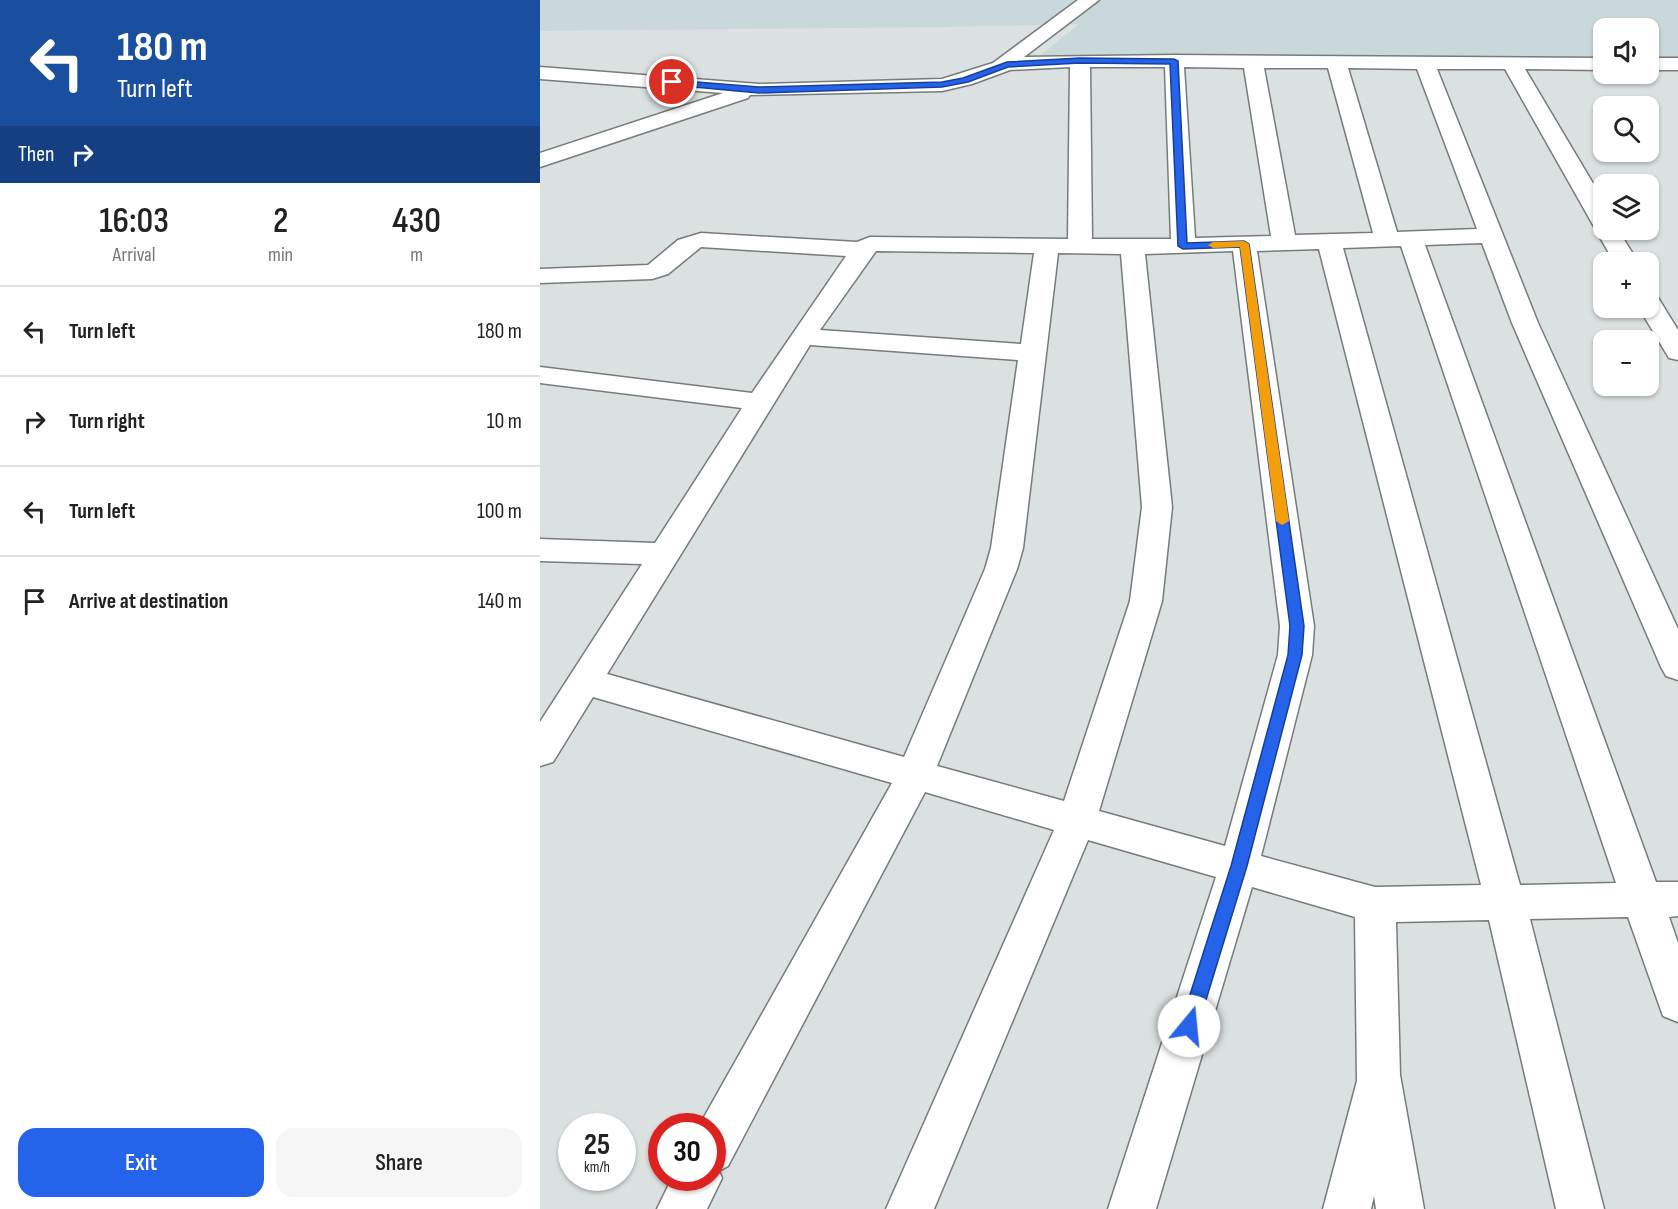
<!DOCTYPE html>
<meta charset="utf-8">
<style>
body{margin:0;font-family:"Sofia Sans Condensed",sans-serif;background:#f6f6f6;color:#222;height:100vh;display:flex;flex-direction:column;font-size:22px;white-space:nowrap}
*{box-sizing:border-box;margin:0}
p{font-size:20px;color:#767676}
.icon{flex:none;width:33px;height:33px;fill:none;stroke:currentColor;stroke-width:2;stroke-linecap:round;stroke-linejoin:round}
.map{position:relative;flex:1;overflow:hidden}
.details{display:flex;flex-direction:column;background:#fff;width:540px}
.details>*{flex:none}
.hud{background:#1a4fa0;color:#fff;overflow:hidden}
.fabs{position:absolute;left:1053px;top:18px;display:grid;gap:12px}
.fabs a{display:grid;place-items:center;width:66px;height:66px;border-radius:12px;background:#fff;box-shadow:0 2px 4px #0004;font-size:30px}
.speed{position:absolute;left:18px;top:1113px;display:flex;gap:12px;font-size:30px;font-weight:700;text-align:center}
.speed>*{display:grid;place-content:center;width:78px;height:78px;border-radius:50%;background:#fff;box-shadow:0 2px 4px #0004;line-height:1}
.speed small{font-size:15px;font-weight:400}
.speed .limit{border:9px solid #d22;background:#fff;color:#111}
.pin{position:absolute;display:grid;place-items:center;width:51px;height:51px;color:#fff;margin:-26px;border:3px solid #fff;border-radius:50%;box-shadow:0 2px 6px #0007}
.me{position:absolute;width:66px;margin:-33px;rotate:17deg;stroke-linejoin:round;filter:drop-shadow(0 0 4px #0008)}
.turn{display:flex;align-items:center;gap:21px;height:126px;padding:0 18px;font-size:27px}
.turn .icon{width:78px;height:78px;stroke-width:2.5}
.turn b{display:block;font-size:42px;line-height:51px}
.then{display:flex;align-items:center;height:57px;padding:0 18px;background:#0003;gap:12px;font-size:22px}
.eta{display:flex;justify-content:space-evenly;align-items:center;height:102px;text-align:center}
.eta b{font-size:36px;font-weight:600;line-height:42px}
.action{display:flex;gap:12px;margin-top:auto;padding:12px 18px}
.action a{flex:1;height:69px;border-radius:18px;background:#2563eb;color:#fff;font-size:24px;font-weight:600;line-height:69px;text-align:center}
.action a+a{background:#f6f6f6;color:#222}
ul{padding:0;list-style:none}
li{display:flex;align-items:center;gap:18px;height:90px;padding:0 18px;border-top:2px solid #e0e0e0}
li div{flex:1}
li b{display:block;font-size:22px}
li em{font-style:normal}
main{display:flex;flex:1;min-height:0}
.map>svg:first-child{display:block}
</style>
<main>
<section class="details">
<div class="hud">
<div class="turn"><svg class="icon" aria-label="left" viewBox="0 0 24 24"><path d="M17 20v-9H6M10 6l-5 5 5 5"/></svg><div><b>180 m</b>Turn left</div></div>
<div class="then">Then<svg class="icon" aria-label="right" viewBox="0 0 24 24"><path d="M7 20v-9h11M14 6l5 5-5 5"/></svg></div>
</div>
<div class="eta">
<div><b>16:03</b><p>Arrival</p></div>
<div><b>2</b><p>min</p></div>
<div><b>430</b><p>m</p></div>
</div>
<ul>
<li><svg class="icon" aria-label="left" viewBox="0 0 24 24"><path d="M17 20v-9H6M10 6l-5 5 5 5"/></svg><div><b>Turn left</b></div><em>180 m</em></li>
<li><svg class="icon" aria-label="right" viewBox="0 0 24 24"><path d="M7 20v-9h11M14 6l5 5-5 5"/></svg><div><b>Turn right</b></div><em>10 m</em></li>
<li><svg class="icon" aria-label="left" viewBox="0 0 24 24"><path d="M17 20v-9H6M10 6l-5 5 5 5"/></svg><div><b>Turn left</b></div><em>100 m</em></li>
<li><svg class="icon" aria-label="arrive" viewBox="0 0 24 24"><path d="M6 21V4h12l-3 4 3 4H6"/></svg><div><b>Arrive at destination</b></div><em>140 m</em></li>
</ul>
<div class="action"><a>Exit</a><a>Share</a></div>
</section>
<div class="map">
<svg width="1138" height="1209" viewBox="0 0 1138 1209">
<rect width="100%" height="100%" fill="#dbe1e1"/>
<!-- built -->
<path fill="#c9d8da" d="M 0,0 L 1138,0 L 1138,61 L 1109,61 L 1108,28 L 1064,28 L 1063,60 L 498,57 L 539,24 L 408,27 L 0,31 Z"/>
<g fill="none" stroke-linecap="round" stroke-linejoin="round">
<!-- minor casing -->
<g stroke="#767b7c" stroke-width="3">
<g id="minor">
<path d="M 538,0 L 559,0 L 484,57 L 634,55 L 1064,58 L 1064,70 L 985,69 L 1064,202 L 1064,230 L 1078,230 L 1098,262 L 1074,262 L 965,69 L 897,69 L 998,323 L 1138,629 L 1138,680 L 1126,676 L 1121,667 L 972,323 L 942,243 L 885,245 L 1116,882 L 1138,882 L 1138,916 L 1129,917 L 1138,943 L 1138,1022 L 1123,1016 L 1088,917 L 990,919 L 1064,1209 L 1016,1209 L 949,920 L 856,922 L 860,1075 L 884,1209 L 836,1209 L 834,1196 L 831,1209 L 783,1209 L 817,1081 L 815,917 L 712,887 L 616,1209 L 568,1209 L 676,877 L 548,840 L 394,1209 L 346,1209 L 514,830 L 385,792 L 188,1166 L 179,1171 L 182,1178 L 167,1209 L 117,1209 L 132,1178 L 172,1178 L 172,1126 L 159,1126 L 352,783 L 53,697 L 13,762 L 0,766 L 0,722 L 102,564 L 0,561 L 0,539 L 115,543 L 202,408 L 0,383 L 0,367 L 212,393 L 306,256 L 161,247 L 128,274 L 112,279 L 0,283 L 0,269 L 108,265 L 138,240 L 161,233 L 317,242 L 330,237 L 528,239 L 530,67 L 470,70 L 432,84 L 402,91 L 210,95 L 208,98 L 0,167 L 0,153 L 183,93 L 0,79 L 0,67 L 219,84 L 402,79 L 453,63 ZM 550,67 L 625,67 L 631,239 L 552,239 ZM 644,67 L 704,68 L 731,236 L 655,238 ZM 724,68 L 788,68 L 833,233 L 755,235 ZM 808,68 L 877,69 L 937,229 L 857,232 ZM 861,246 L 1076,883 L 980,885 L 803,248 ZM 779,249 L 941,885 L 835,887 L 721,856 L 772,655 L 774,626 L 717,251 ZM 336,251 L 494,253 L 481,344 L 280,330 ZM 693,251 L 740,626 L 738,655 L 685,846 L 559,811 L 622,601 L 632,507 L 605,254 ZM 518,253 L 581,254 L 602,507 L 590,601 L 524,801 L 397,766 L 477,569 L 483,548 ZM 270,345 L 478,360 L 451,548 L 445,569 L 364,757 L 67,674 Z"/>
<rect x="1108" y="58" width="30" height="12"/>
<path d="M 1108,293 L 1117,296 L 1138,330 L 1138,360 L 1129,358 L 1099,308 L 1108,308 Z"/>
</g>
</g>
<!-- minor -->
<use href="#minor" fill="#fff" fill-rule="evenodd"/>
</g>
<!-- route -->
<path fill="#2563eb" stroke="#184099" stroke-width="1.5" d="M 540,58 L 634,59 L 638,61 L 647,243 L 704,241 L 709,244 L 764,626 L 762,655 L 707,866 L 658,1026 L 655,1032 L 649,1034 L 643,1032 L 640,1026 L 691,866 L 748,655 L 750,626 L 700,247 L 643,249 L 638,246 L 630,64 L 540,63 L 468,67 L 428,82 L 402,87 L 219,93 L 132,85 L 128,82 L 132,80 L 219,87 L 402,82 L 423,78 L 467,62 Z"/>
<!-- slow -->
<path fill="#f59e0b" d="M 704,241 L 709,244 L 749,521 L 742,525 L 736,521 L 700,247 L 673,248 L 668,245 L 673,242 Z"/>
</svg>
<div class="fabs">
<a><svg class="icon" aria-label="sound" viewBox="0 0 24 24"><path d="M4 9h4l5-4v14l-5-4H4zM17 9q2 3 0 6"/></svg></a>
<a><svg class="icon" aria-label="search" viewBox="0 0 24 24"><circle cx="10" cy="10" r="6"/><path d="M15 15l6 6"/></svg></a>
<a><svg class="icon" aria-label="layers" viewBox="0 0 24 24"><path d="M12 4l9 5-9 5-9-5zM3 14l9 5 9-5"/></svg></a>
<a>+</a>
<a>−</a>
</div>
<div class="speed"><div>25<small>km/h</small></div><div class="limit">30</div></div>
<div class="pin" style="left:132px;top:82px;background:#d93025"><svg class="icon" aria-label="arrive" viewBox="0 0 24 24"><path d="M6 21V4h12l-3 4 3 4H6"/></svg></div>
<svg class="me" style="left:649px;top:1026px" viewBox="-20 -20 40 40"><circle r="19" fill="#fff"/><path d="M0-13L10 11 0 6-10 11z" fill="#2563eb"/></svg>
</div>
</main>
